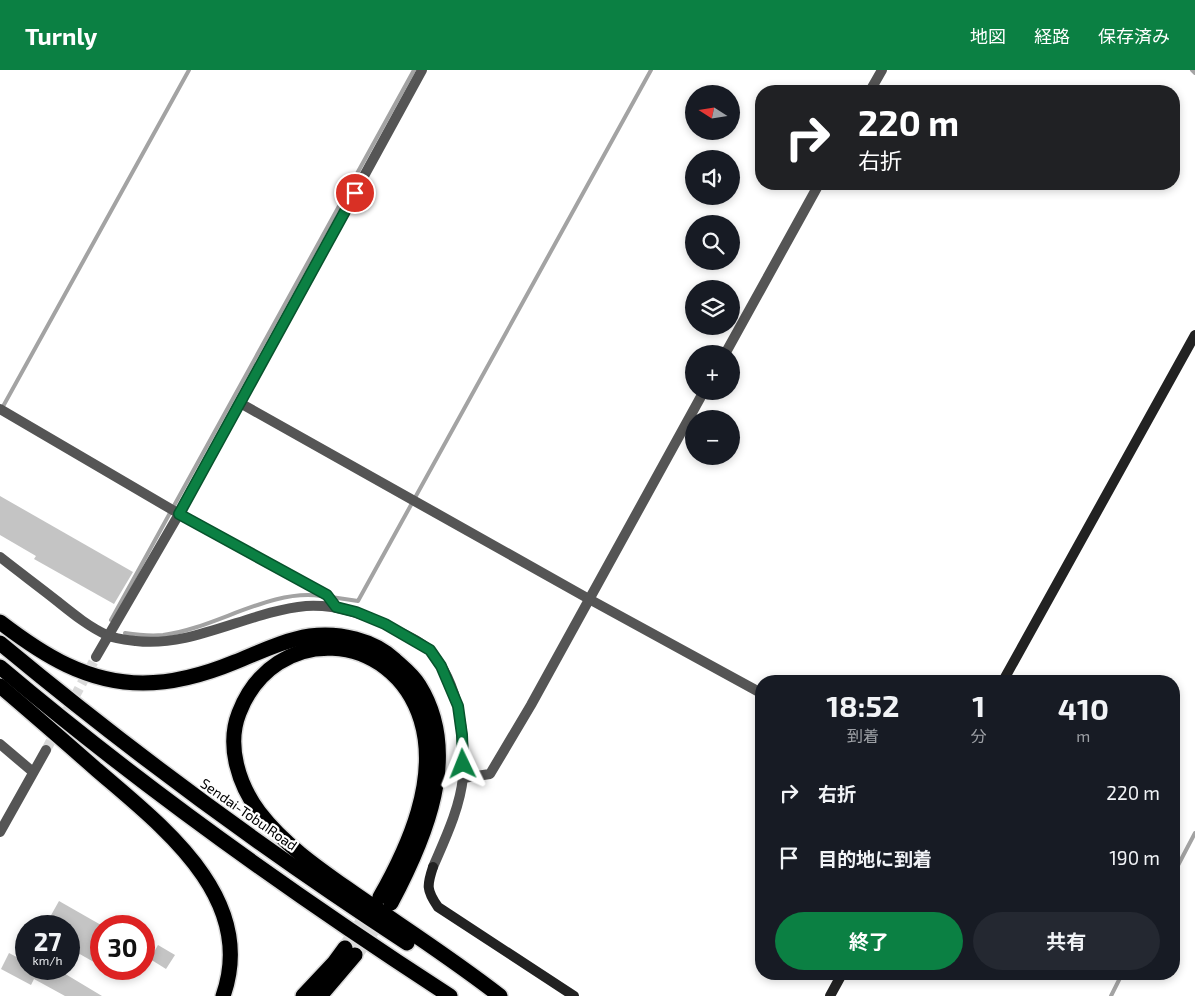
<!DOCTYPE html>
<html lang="ja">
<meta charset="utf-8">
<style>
body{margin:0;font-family:"Exo 2","Noto Sans JP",sans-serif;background:#242831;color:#f1f3f6;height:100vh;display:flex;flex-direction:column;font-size:19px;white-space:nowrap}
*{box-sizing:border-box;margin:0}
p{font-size:16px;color:#9ea1a6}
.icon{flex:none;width:28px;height:28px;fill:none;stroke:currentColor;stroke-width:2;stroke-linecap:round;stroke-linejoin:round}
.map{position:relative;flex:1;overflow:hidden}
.panel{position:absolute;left:755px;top:605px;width:425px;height:305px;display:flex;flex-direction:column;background:#171b24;border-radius:20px;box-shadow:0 2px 8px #0003}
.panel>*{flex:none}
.banner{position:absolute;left:755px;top:15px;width:425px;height:105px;border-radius:20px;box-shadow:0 2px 8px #0003;background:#202124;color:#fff;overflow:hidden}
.needle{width:32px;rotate:282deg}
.fabs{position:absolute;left:685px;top:15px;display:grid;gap:10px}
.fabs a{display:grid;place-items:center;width:55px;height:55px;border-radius:50%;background:#171b24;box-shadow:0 2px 8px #0003;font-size:25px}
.speed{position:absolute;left:15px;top:845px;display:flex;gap:10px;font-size:25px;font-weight:700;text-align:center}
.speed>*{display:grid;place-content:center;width:65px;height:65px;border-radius:50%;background:#171b24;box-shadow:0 2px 8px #0003;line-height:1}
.speed small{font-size:12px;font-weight:400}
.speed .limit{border:8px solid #d22;background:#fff;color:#111}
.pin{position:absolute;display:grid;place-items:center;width:42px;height:42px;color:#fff;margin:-21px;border:2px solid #fff;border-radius:50%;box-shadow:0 1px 5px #0007}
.me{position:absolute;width:55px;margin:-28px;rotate:358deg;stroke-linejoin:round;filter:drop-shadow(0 0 4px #0008)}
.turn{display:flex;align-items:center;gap:18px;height:105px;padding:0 20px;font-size:22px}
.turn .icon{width:65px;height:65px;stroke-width:2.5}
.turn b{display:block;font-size:35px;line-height:42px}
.eta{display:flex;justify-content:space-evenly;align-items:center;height:85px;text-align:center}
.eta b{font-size:30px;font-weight:700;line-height:35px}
.cta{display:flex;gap:10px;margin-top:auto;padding:10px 20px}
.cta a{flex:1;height:58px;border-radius:30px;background:#0b8043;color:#fff;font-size:20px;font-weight:700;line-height:58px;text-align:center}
.cta a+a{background:#242831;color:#f1f3f6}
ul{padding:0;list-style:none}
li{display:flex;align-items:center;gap:15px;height:65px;padding:0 20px}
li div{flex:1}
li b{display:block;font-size:19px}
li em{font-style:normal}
header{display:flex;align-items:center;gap:30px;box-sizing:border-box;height:70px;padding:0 25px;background:#0b8043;color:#fff}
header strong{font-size:24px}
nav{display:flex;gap:28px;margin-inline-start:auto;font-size:18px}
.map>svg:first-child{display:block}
</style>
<header>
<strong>Turnly</strong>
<nav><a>地図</a><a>経路</a><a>保存済み</a></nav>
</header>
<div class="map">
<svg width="1195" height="926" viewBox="0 0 1195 926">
<rect width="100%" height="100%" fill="#fff"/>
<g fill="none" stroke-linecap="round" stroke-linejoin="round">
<!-- stream -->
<g stroke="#a3a3a3" stroke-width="4">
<path d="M 1192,0 L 1195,3"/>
<path d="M 1,340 L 189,0"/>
<path d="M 331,527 L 358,531 L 651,0"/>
<path d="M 111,550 L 414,0"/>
<path d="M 125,563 C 138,565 151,566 163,565 C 214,559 271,518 321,526"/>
<path d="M 1174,803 L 1195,763"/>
<path d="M 1111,926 L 1122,904"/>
</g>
</g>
<!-- building -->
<g fill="#c4c4c4">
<path d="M 0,426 L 133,502 L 114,534 L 34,489 L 36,486 L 0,465 Z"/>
<path d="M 59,831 L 101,855 L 101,896 L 69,878 L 69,856 L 45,856 Z"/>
<path d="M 158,875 L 175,885 L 166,899 L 150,889 Z"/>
<path d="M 9,883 L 26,892 L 26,899 L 57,899 L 102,926 L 65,926 L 34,909 L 31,915 L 1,899 Z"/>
</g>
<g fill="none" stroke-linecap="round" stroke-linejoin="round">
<!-- street-tunnel -->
<path stroke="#d9d9d9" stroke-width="10" stroke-dasharray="10 5" stroke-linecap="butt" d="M 46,680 L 96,587"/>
<!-- highway-tunnel -->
<g stroke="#d9d9d9" stroke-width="15" stroke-dasharray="15 8" stroke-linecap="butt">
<path d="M 345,878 L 374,836"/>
<path d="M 355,885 L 384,843"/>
</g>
<!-- highway casing -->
<g stroke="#dbdbdb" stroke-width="18">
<g id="highway">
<path d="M 0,552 C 43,585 87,613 143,613 C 175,613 206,604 235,592 C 260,582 284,570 310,566 C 339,562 374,570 395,590 C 404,598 413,605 419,615 C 462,684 425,769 391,833"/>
<path d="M 0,573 C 130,681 266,781 407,873"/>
<path d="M 0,597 C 142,717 294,825 450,926"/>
<path d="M 0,616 C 33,644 65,672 97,700 C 162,756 258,828 223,926"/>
<path d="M 380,827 C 409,776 439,709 421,650 C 393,559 274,552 239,643 C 226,676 239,715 259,742 C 285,776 321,800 355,824 C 404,858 454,890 500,926"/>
<path d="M 303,926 L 334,893 L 345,878"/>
<path d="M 320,926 L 355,885"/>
</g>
</g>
<!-- street -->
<g stroke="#555" stroke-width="10">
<path d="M 870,21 L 882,0"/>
<path d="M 725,284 L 819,114"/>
<path d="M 240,333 L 589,529 L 761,623"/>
<path d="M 0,339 L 176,442 L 327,525 L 336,537"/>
<path d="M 0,487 C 19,502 38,516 57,531 C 72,543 89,557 107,565 C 115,569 127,570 136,571 C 192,578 250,541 306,536 C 337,534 365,544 392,558 C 404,565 422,571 431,582 C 459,613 466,666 463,707 C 460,738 445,769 433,797"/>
<path d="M 96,587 L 179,444 L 422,0"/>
<path d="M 0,674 L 33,702"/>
<path d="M 463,708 L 490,704 L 531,635 L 704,321"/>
<path d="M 0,762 L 46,680"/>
</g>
<!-- secondary -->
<g stroke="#222" stroke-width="10">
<path d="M 1003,611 L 1195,265"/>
<path d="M 433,797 C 427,815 426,820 438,837 L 574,926"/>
<path d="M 830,926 L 842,904"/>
</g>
<!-- highway -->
<use href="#highway" stroke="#000" stroke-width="15"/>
</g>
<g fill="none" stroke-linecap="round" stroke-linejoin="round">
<!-- route casing -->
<g stroke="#07532c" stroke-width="12">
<path id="route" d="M 355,123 L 179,444 L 327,525 L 336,537 L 356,542 L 385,554 L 430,580 L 441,596 L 458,636 L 462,665 L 463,694"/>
</g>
<!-- route -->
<use href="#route" stroke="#0b8043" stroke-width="9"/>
</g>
<g text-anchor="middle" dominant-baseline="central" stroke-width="4.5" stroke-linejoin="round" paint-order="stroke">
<!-- street labels -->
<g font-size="14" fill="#000" stroke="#fff">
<text transform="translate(249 744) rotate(35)">Sendai-Tobu Road</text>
</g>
</g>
</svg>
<div class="fabs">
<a><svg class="needle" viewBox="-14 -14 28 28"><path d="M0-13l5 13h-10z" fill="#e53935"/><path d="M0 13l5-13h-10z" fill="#9ea1a6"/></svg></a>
<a><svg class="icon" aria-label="sound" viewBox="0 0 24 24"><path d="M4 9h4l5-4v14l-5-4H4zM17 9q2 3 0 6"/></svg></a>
<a><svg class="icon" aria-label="search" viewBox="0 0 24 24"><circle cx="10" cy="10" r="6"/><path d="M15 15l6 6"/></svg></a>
<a><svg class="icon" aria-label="layers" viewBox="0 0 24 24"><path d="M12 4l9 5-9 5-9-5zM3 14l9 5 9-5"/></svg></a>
<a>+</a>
<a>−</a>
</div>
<div class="speed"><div>27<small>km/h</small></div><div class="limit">30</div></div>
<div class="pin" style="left:355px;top:123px;background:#d93025"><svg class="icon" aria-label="arrive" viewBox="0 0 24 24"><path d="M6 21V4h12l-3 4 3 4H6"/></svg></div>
<svg class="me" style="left:463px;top:694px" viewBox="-20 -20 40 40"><path d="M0-17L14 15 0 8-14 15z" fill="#0b8043" stroke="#fff" stroke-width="4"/></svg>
<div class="banner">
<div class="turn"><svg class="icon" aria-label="right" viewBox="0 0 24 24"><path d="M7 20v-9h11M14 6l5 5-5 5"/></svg><div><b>220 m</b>右折</div></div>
</div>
<section class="panel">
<div class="eta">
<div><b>18:52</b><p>到着</p></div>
<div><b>1</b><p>分</p></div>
<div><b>410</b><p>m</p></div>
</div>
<ul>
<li><svg class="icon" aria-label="right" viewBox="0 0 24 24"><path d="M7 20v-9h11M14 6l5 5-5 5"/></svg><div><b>右折</b></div><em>220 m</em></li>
<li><svg class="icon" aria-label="arrive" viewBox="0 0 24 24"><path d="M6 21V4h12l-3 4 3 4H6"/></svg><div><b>目的地に到着</b></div><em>190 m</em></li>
</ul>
<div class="cta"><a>終了</a><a>共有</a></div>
</section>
</div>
